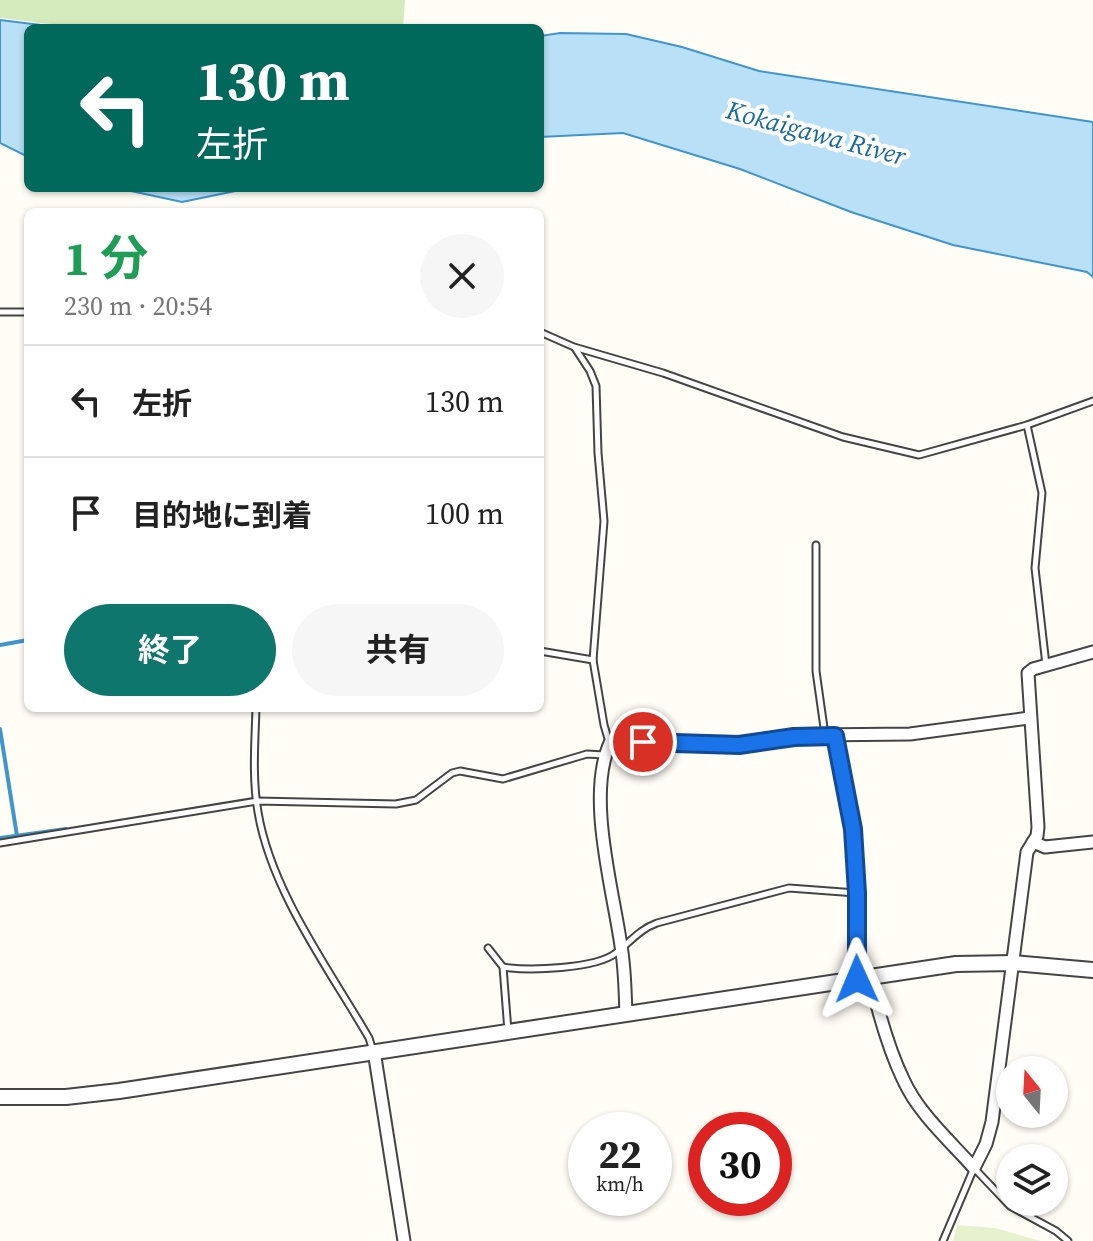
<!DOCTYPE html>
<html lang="ja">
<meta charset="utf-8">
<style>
body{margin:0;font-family:"Source Serif 4","Noto Sans JP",serif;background:#f6f6f6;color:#222;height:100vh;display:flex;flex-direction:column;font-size:30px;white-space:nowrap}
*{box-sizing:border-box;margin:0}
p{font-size:26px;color:#767676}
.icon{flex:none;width:44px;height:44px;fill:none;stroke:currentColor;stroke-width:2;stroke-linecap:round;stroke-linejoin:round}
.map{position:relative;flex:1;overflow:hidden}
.details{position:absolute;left:24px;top:208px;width:520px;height:504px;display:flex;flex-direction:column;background:#fff;border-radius:12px;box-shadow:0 2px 6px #0004}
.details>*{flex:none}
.top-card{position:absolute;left:24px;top:24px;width:520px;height:168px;border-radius:12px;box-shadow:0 2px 6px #0004;background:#00695c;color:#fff;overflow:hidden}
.needle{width:52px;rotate:342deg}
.controls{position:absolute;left:996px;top:1056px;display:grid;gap:16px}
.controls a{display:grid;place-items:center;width:72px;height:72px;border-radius:50%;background:#fff;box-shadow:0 2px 6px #0004;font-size:40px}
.speed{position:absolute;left:568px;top:1112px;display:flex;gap:16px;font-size:40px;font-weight:700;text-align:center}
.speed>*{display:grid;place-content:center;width:104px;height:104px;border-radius:50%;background:#fff;box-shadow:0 2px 6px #0004;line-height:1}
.speed small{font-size:20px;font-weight:400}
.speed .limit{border:12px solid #d22;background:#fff;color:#111}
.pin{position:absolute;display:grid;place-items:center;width:68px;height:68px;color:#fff;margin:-34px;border:4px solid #fff;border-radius:50%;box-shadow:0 2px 8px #0007}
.me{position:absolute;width:88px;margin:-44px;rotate:359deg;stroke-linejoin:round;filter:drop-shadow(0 0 6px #0008)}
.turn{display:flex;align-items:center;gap:28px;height:168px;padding:0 40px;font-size:36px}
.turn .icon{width:104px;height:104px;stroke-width:2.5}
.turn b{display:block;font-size:56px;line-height:68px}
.round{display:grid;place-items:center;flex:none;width:84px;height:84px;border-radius:42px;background:#f6f6f6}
.summary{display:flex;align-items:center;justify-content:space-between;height:136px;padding:0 40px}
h1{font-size:48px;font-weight:700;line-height:60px;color:#1e9e55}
.primary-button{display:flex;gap:16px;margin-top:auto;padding:16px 40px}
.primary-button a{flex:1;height:92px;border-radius:48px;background:#0f766e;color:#fff;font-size:32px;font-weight:700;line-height:92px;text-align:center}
.primary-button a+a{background:#f6f6f6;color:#222}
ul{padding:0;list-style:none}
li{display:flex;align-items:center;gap:24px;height:112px;padding:0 40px;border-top:2px solid #e0e0e0}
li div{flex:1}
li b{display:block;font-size:30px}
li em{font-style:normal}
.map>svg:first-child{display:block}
</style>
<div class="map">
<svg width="1093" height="1241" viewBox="0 0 1093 1241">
<rect width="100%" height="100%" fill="#fffdf5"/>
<!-- green -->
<path fill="#d5ebbd" d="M 0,0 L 405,0 L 403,28 L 85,28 L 0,18 Z"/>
<!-- pitch -->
<path fill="#e6f2cf" d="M 957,1225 L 995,1228 L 1041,1241 L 953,1241 Z"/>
<!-- water -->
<g fill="#b9e0f7" stroke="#3f96cf" stroke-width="2">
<path d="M 0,20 L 65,28 L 28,28 L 28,157 L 0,143 Z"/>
<path d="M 560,33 L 626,34 L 682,47 L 759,71 L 1093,122 L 1093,277 L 1087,272 L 953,245 L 851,212 L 740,169 L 623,133 L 540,137 L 540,36 Z"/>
<path d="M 117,188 L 250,188 L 182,202 Z"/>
</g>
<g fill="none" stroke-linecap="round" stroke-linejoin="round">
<!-- stream -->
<g stroke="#3f96cf" stroke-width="4">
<path d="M 0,645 L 28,640"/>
<path d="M 0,729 L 17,836"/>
<path d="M 0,838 L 66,829"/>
</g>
<!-- service casing -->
<g stroke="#444" stroke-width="9">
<g id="service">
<path d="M 0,312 L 28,312"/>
<path d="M 540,332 L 574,347 L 663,373 L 843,437 L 919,455 L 1027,425 L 1093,401"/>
<path d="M 575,348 L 590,371 L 596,386 L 598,453 L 604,521 L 593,660 L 604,725 L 609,742"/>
<path d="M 1027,425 L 1042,493 L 1035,568 L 1046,665"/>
<path d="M 816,545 L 816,671 L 825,735"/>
<path d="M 540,651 L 593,660"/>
<path d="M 256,708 C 255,742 252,778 258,812 C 271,891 329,969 369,1038 L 373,1051"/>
<path d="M 0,843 L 257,801 L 396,804 L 416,800 L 452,773 L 460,771 L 503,779 L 587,754 L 604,755"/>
<path d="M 488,948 L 503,967 L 508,1031"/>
<path d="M 503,967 C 529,971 595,969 616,953 C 630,942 640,929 657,923 L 789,888 L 856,893"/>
<path d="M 943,1241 L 974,1168 L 1010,1206 L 1056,1231 L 1068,1241"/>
</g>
</g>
<!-- minor casing -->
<g stroke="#444" stroke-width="15">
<g id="minor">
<path d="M 835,736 L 853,829 L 857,893 L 857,979"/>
<path d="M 1033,842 L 1045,847 L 1093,842"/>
<path d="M 870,977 C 878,1011 888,1048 903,1079 C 918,1113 950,1141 974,1168 L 986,1144 L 992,1122 L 1027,852 L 1037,836 L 1038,827 L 1028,673 L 1033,669 L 1093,652"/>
<path d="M 626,1014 C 625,991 625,968 621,946 C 613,889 586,796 610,743 L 739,745 L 814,735 L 910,734 L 1029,718"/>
<path d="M 374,1051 L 404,1241"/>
</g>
</g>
<!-- tertiary casing -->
<g stroke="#444" stroke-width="18">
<path id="tertiary" d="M 0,1097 L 66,1097 L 119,1091 L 956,964 L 1014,963 L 1093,970"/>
</g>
<!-- service -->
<use href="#service" stroke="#fff" stroke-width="5"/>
<!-- minor -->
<use href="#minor" stroke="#fff" stroke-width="11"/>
<!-- tertiary -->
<use href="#tertiary" stroke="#fff" stroke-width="14"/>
</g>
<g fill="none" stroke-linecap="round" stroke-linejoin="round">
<!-- route casing -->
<g stroke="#114b97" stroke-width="20">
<path id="route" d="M 643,742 L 739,745 L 794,737 L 835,736 L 853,829 L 857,893 L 857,979"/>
</g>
<!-- route -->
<use href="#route" stroke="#1a73e8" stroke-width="14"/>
</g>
<g text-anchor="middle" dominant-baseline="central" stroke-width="8" stroke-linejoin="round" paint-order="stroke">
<!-- water labels -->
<g font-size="26" font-style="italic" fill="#1768a6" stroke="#fff">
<text transform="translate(816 133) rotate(15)">Kokaigawa River</text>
</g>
</g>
</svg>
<div class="controls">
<a><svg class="needle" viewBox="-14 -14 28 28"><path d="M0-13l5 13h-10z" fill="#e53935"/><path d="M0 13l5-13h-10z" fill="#767676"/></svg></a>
<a><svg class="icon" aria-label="layers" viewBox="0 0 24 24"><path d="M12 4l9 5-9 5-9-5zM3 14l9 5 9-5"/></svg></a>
</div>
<div class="speed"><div>22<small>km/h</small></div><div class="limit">30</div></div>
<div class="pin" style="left:643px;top:742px;background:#d93025"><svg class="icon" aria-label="arrive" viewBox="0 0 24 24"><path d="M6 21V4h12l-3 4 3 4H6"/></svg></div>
<svg class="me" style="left:857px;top:979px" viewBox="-20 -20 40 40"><path d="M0-17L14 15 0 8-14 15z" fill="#1a73e8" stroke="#fff" stroke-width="4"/></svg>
<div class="top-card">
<div class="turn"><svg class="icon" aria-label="left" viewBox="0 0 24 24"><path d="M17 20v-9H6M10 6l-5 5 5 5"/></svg><div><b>130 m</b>左折</div></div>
</div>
<section class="details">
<div class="summary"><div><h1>1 分</h1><p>230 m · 20:54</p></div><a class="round"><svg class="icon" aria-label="close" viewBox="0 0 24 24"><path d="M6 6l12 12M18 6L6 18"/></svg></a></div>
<ul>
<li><svg class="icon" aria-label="left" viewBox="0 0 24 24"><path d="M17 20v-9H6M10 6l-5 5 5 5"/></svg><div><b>左折</b></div><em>130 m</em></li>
<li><svg class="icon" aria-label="arrive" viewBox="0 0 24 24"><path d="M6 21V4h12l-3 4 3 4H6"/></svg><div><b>目的地に到着</b></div><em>100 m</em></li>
</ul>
<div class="primary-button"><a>終了</a><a>共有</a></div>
</section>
</div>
